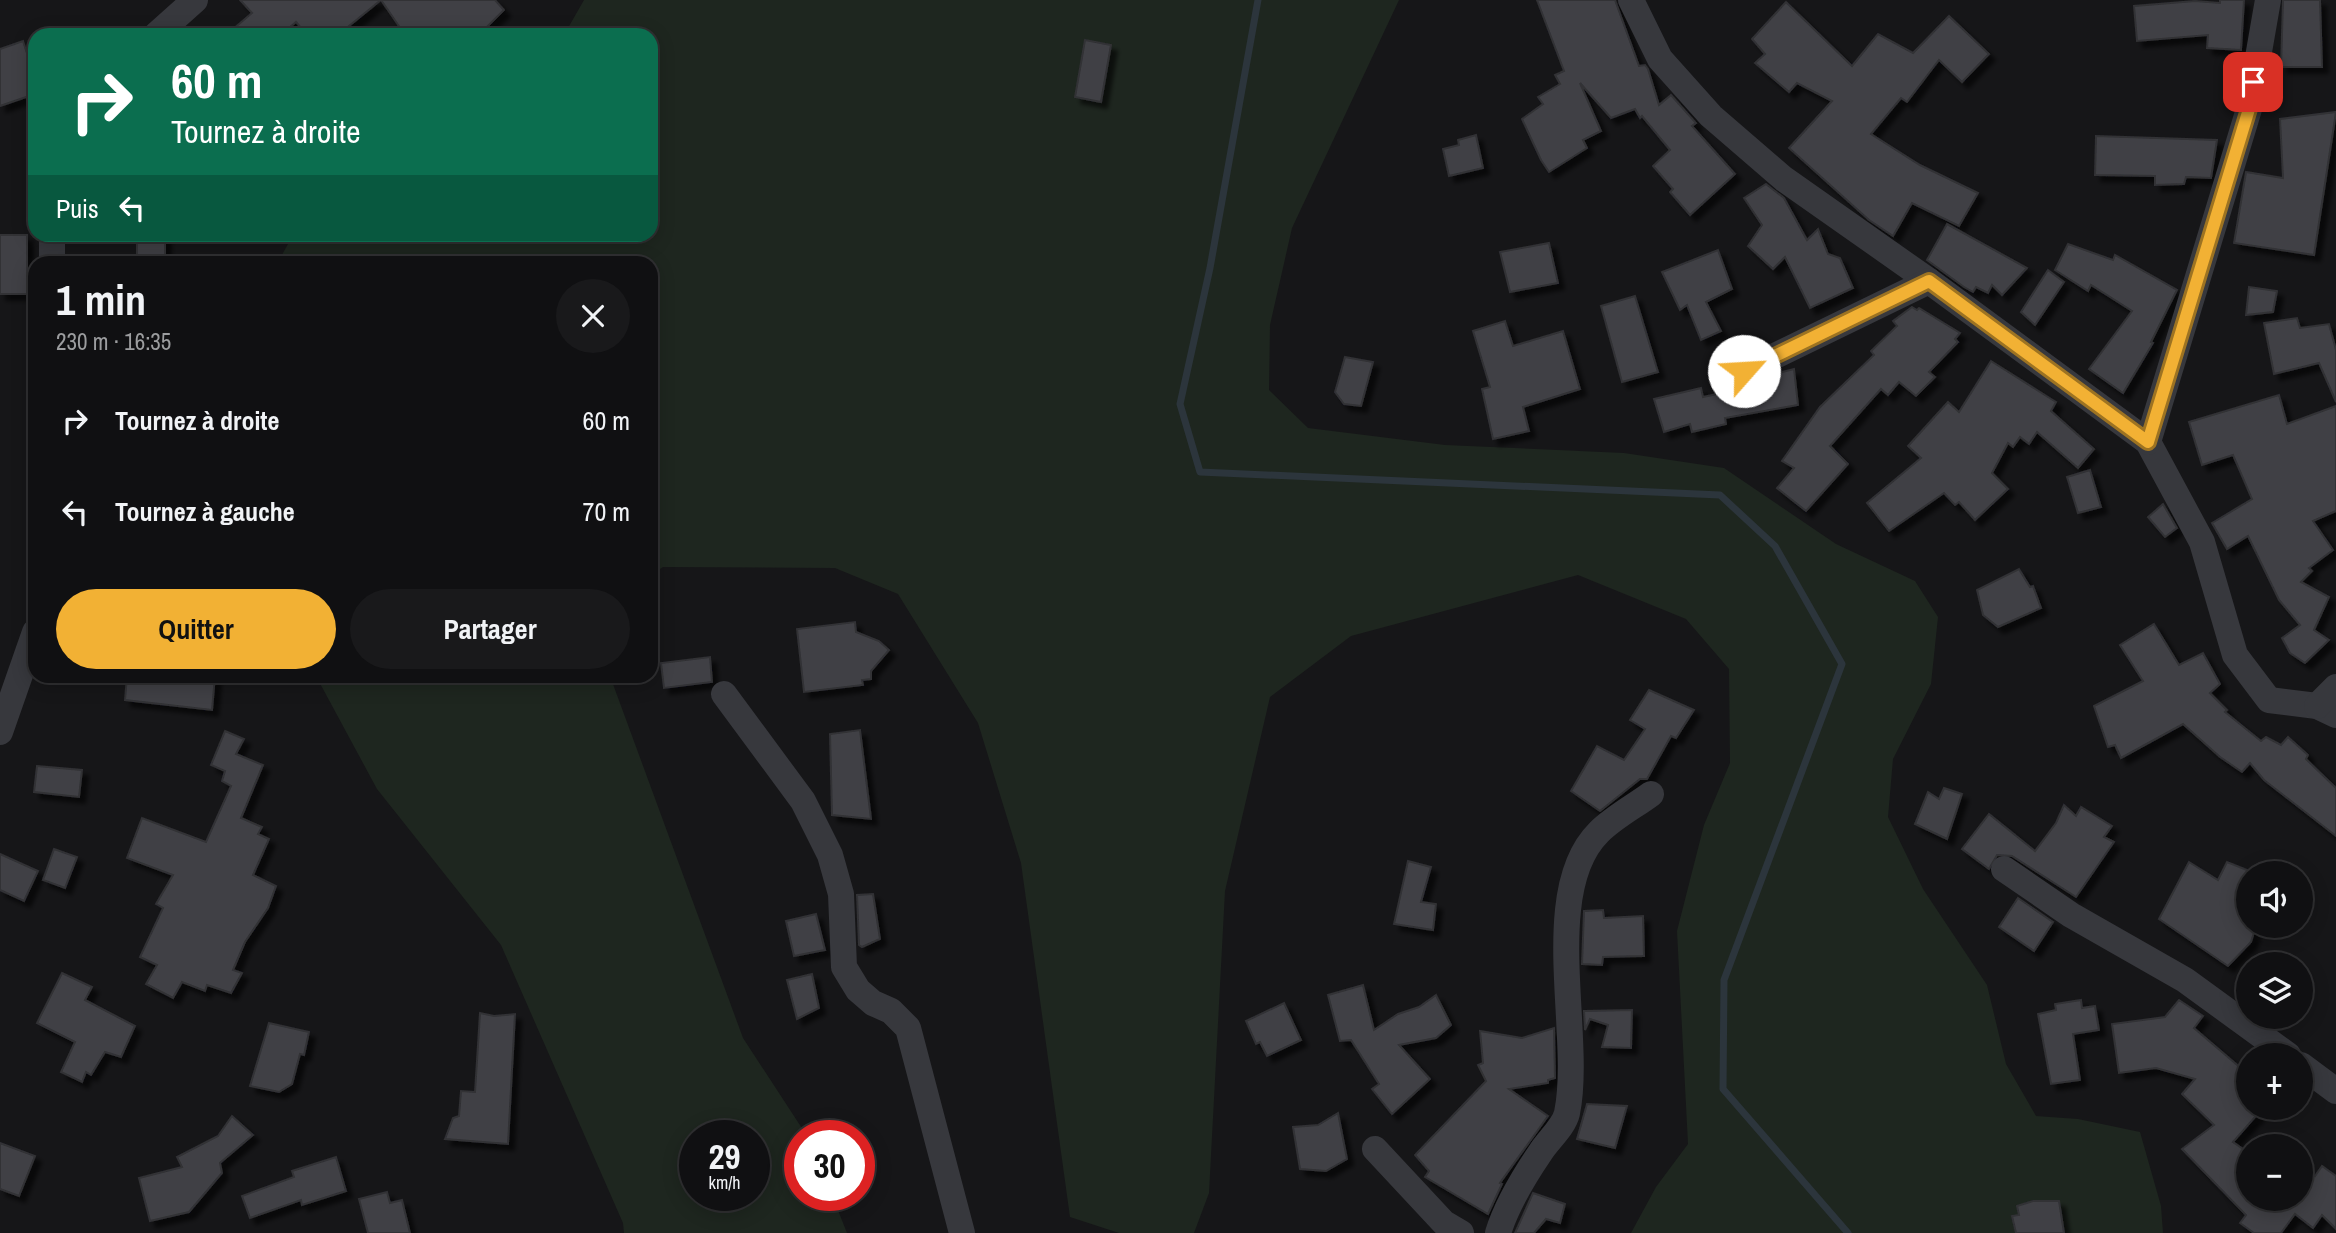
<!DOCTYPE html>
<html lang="fr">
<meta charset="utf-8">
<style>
body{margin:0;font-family:"Archivo Narrow",sans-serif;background:#19191b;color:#f1f3f6;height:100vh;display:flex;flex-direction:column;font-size:26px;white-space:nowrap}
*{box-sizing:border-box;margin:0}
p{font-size:23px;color:#9c9d9f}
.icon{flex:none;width:38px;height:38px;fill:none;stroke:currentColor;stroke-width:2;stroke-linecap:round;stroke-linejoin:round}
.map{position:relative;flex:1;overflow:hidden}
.details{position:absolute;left:28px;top:256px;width:630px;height:427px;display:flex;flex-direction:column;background:#101012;border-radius:21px;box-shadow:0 4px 18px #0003,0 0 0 2px #303032}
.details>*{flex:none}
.banner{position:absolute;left:28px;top:28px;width:630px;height:214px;border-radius:21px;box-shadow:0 4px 18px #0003,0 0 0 2px #303032;background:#0b6e4f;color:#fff;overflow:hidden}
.buttons{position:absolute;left:2236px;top:861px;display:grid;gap:14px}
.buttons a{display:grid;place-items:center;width:77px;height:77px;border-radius:50%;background:#101012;box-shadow:0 4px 18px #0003,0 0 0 2px #303032;font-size:35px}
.speed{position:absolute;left:679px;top:1120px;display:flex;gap:14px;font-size:35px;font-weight:700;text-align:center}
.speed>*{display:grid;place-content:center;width:91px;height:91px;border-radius:50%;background:#101012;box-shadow:0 4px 18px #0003,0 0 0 2px #303032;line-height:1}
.speed small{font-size:18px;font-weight:400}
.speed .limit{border:10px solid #d22;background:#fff;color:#111}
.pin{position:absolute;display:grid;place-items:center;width:60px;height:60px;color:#fff;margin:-30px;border-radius:14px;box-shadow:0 4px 10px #0006}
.me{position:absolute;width:77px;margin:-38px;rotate:64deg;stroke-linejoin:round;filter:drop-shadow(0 0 5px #0008)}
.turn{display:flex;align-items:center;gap:24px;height:147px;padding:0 28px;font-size:32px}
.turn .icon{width:91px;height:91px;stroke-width:2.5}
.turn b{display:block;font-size:49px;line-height:60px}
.then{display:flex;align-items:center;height:66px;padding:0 28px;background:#0003;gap:14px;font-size:26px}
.round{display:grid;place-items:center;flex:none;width:74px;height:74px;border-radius:37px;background:#19191b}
.head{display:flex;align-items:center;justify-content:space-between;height:119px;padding:0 28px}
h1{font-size:42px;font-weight:700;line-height:52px}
.primary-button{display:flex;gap:14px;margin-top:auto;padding:14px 28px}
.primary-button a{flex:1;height:80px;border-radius:42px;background:#f2b134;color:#111;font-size:28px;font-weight:700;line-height:80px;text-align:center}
.primary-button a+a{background:#19191b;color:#f1f3f6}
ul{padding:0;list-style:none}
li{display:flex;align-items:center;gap:21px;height:91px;padding:0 28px}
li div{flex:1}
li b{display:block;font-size:26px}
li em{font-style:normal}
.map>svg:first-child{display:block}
</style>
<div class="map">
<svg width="2336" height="1233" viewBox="0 0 2336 1233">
<defs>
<filter id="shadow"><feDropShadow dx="6" dy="6" stdDeviation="2" flood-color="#0009"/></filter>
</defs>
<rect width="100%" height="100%" fill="#161618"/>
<!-- green -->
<g fill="#1e261f" fill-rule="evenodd">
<path d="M 584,0 L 1399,0 L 1292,228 L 1270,325 L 1269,390 L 1308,428 L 1445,445 L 1624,453 L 1724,468 L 1836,544 L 1915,581 L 1938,617 L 1931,684 L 1893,759 L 1888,817 L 1923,889 L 1987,985 L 2006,1064 L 2036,1116 L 2078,1119 L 2140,1132 L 2161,1206 L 2163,1233 L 1631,1233 L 1656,1187 L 1688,1144 L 1677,931 L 1704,825 L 1730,763 L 1729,669 L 1686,619 L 1578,575 L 1351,636 L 1270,697 L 1225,891 L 1209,1193 L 1194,1233 L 1119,1233 L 1070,1217 L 1021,863 L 978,723 L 898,594 L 835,568 L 663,567 L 651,575 L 651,262 L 278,262 L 293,235 L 651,234 L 651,35 L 564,35 Z"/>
<path d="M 316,676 L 610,676 L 743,1038 L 807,1136 L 800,1136 L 800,1195 L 832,1195 L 847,1233 L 624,1233 L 623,1223 L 501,945 L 377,789 ZM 695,1136 L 754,1136 L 754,1195 L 695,1195 Z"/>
</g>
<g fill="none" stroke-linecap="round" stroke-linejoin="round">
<!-- stream -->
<path stroke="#2c353c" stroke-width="7" d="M 1258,0 L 1210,268 L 1180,404 L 1200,472 L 1720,495 L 1775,546 L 1842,664 L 1724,980 L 1723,1089 L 1848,1233"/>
</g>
<!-- building -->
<g fill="#404145" stroke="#303034" stroke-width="2" filter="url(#shadow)">
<path d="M 240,0 L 495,0 L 504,10 L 479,35 L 405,35 L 381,0 L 338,35 L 307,35 L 296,22 L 281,35 L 226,35 L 252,13 Z"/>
<path d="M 1537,0 L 1615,0 L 1639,66 L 1645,65 L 1648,69 L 1659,105 L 1671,95 L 1696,123 L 1692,126 L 1735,174 L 1690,215 L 1670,192 L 1673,189 L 1653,166 L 1670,150 L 1642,116 L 1640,118 L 1635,109 L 1611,118 L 1580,83 L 1601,131 L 1583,140 L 1587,148 L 1549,172 L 1541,160 L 1522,119 L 1543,104 L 1538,97 L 1560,84 L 1555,75 L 1564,71 Z"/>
<path d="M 2220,0 L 2244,0 L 2241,50 L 2207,48 L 2208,35 L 2137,41 L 2134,6 L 2195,1 L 2220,3 Z"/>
<path d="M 2283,0 L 2320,0 L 2322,67 L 2281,67 Z"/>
<path d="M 1786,2 L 1852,66 L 1878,34 L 1913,53 L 1949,16 L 1989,54 L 1962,82 L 1939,60 L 1907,102 L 1901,98 L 1871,134 L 1920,165 L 1978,193 L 1959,226 L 1912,203 L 1893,236 L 1869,220 L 1789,148 L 1832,101 L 1797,83 L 1789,92 L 1755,63 L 1765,54 L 1752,39 Z"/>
<path d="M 1085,40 L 1111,45 L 1101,102 L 1075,97 Z"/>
<path d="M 23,41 L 35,78 L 35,94 L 0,106 L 0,49 Z"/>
<path d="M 2336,112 L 2314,255 L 2234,243 L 2246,172 L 2283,178 L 2280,119 Z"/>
<path d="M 1476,135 L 1483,168 L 1449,176 L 1443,149 L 1459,145 L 1458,140 Z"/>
<path d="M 2096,136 L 2217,140 L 2211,178 L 2186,177 L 2184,184 L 2155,185 L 2155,176 L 2095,175 Z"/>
<path d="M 1766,184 L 1784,198 L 1807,240 L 1818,229 L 1828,254 L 1840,258 L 1853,288 L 1810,308 L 1785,257 L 1773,269 L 1748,246 L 1762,225 L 1744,198 Z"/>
<path d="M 1947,224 L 2027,268 L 2002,295 L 1992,285 L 1988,293 L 1976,287 L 1973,292 L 1964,287 L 1927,260 Z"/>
<rect x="0" y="235" width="27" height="59"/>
<path d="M 165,235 L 165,262 L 137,262 L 137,236 Z"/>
<path d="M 1549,243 L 1558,283 L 1510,292 L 1500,252 Z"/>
<path d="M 2068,244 L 2113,260 L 2115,255 L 2177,290 L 2151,342 L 2153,343 L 2123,393 L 2089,369 L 2132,311 L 2091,285 L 2088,291 L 2055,270 Z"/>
<path d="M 1718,250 L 1732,289 L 1706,302 L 1721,331 L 1701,340 L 1687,305 L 1680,310 L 1662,272 Z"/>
<path d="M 2048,270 L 2064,282 L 2035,325 L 2021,312 Z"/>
<path d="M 2249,287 L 2277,291 L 2273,312 L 2246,315 Z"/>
<path d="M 1635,296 L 1658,372 L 1622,382 L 1601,306 Z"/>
<path d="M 1912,307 L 1917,310 L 1919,308 L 1960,333 L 1955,339 L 1958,342 L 1929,372 L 1935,377 L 1916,396 L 1899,382 L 1888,395 L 1881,389 L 1830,446 L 1848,464 L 1806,511 L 1777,488 L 1794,468 L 1782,461 L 1820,407 L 1874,355 L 1871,351 L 1897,326 L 1893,321 Z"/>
<path d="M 2297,318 L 2300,328 L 2329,324 L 2336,350 L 2336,402 L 2319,363 L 2274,374 L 2264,323 Z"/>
<path d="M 1505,321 L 1513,346 L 1563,331 L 1580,389 L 1523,407 L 1529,431 L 1493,439 L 1482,389 L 1490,387 L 1473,331 Z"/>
<path d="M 1345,357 L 1373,362 L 1361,406 L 1344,404 L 1335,392 Z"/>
<path d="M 1991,361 L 2056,402 L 2051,411 L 2094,449 L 2078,468 L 2037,432 L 2029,444 L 2020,437 L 2013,447 L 2008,443 L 1992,473 L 2008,489 L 1975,520 L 1959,502 L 1955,505 L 1944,493 L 1889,531 L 1867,503 L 1921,458 L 1908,446 L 1948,402 L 1959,412 Z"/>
<path d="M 1794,369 L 1798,405 L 1725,418 L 1726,424 L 1692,432 L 1690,424 L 1664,432 L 1654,399 L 1701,388 L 1703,397 L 1740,389 L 1740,386 L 1750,385 L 1774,374 Z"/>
<path d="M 2279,395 L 2287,424 L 2336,406 L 2336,511 L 2313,521 L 2333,550 L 2309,568 L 2312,571 L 2301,582 L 2329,597 L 2314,630 L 2329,640 L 2305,663 L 2290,653 L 2282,638 L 2300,625 L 2279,600 L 2248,536 L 2227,549 L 2212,523 L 2252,499 L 2233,455 L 2202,465 L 2189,422 Z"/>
<path d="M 2090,470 L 2101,507 L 2078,513 L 2067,477 Z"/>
<path d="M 2163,504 L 2177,528 L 2165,537 L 2148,517 Z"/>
<path d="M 2019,569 L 2030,587 L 2033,586 L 2041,608 L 1998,627 L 1983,615 L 1977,590 Z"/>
<path d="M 855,622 L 856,632 L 879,641 L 889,650 L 871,671 L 871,679 L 862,680 L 863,685 L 804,692 L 797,629 Z"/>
<path d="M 2154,624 L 2179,665 L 2203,653 L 2220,684 L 2210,693 L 2227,710 L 2225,712 L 2261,741 L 2266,737 L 2281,745 L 2288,737 L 2308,755 L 2306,759 L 2336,788 L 2336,836 L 2264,780 L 2250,763 L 2242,772 L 2220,757 L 2183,724 L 2121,758 L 2115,745 L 2108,747 L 2094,706 L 2143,681 L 2120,645 Z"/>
<path d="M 710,657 L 712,682 L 664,688 L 661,663 Z"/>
<path d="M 127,676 L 215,676 L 212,710 L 125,700 Z"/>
<path d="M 1649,690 L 1694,710 L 1676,738 L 1671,736 L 1647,779 L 1640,779 L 1600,811 L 1571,791 L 1597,746 L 1624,760 L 1645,729 L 1630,720 Z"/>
<path d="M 860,730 L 871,819 L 832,815 L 830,734 Z"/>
<path d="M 225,731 L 244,739 L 236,754 L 263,765 L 241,818 L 262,827 L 258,834 L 269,839 L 253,875 L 276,886 L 268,908 L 245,942 L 233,970 L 242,973 L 231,993 L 207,985 L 205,991 L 182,982 L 173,998 L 146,984 L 157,965 L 140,957 L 163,908 L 156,904 L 173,875 L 127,858 L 142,818 L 206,842 L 231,786 L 222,781 L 225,771 L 211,765 Z"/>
<path d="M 37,766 L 82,770 L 79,797 L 34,792 Z"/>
<path d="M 1944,788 L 1962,794 L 1947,839 L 1915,824 L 1928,792 L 1939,799 Z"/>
<path d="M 2064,805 L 2076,816 L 2081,807 L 2112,826 L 2104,837 L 2114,842 L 2076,897 L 2012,856 L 1997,855 L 1989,869 L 1962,849 L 1989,814 L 2035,851 L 2056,823 Z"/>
<path d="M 54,849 L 77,857 L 65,888 L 43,880 Z"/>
<path d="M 0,854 L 38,871 L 24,901 L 0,890 Z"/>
<path d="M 1408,861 L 1431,867 L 1421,902 L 1436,904 L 1433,930 L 1394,924 Z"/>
<path d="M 2189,862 L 2218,880 L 2227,862 L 2252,872 L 2249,873 L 2240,895 L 2249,900 L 2249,926 L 2256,926 L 2251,942 L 2228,966 L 2159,919 Z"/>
<path d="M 873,894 L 880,939 L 862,947 L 859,945 L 857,895 Z"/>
<path d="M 2018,898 L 2053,922 L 2034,951 L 1999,927 Z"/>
<path d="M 1603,910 L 1604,918 L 1643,916 L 1644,956 L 1603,957 L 1602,965 L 1582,964 L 1584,911 Z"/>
<path d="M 816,914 L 825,950 L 794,956 L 786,921 Z"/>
<path d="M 62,973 L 92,987 L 85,1000 L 135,1026 L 121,1057 L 105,1052 L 91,1075 L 86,1072 L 82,1082 L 61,1072 L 75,1042 L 37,1023 Z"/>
<path d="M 812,974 L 819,1008 L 797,1019 L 787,980 Z"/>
<path d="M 1363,985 L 1374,1030 L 1398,1014 L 1419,1007 L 1436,995 L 1451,1025 L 1436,1038 L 1399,1045 L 1430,1079 L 1392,1114 L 1372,1089 L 1379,1084 L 1351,1040 L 1340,1041 L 1328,995 Z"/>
<path d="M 2081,1000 L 2082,1008 L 2095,1006 L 2099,1030 L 2073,1034 L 2080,1080 L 2051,1084 L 2038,1014 L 2056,1010 L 2055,1004 Z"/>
<path d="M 2179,1000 L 2203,1016 L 2194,1028 L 2249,1075 L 2249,1108 L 2263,1108 L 2233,1142 L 2249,1153 L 2249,1199 L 2301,1199 L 2301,1166 L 2315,1176 L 2322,1166 L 2336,1176 L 2336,1229 L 2322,1215 L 2313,1228 L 2295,1214 L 2281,1233 L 2254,1233 L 2240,1223 L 2246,1215 L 2182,1149 L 2214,1125 L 2182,1094 L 2195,1079 L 2156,1068 L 2119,1073 L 2112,1024 L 2165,1017 Z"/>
<path d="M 1284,1003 L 1301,1040 L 1267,1056 L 1260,1042 L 1256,1044 L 1246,1021 Z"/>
<path d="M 1632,1010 L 1631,1048 L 1602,1047 L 1608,1025 L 1590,1019 L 1585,1030 L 1584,1011 Z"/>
<path d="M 480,1013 L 494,1016 L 515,1014 L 508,1144 L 445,1139 L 453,1118 L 459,1116 L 461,1091 L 475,1092 Z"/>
<path d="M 269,1023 L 309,1032 L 304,1055 L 300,1054 L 292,1084 L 279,1092 L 250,1086 Z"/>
<path d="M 1554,1028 L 1555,1078 L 1548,1080 L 1548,1083 L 1509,1089 L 1548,1116 L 1500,1183 L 1502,1184 L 1488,1214 L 1425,1177 L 1429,1171 L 1415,1155 L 1486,1081 L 1478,1065 L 1483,1063 L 1480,1031 L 1522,1038 Z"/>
<path d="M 1587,1104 L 1627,1106 L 1615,1148 L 1577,1139 Z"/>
<path d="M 1338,1113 L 1347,1159 L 1326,1171 L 1300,1169 L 1293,1127 L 1318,1125 Z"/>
<path d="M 232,1116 L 253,1135 L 220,1163 L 222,1173 L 189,1212 L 150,1221 L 139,1178 L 182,1167 L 177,1157 L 218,1136 Z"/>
<path d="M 0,1143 L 35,1156 L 19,1196 L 0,1189 Z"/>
<path d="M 336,1157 L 346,1191 L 302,1205 L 301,1200 L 250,1218 L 242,1196 L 294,1177 L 292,1171 Z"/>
<path d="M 387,1192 L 390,1203 L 402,1200 L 410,1233 L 368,1233 L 359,1199 Z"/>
<path d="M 1533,1193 L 1565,1204 L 1560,1223 L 1546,1219 L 1534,1233 L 1515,1233 Z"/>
<path d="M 2033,1201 L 2059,1201 L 2064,1233 L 2016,1233 L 2012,1216 L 2019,1215 L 2017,1206 Z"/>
</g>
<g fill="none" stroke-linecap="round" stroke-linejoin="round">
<!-- minor -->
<g stroke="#37383d" stroke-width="26">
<path d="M 1631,0 L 1660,59 L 1711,116 L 1784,179 L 1929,281 L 2148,442 L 2202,542 L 2235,655 L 2269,700 L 2317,706 L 2336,715"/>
<path d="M 156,35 L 195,0"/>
<path d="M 52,262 L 52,234"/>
<path d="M 1744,371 L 1929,281"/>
<path d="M 2148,442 L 2249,109 L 2268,0"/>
<path d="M 724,694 L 803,801 L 830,855 L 841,894 L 844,967 L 858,990 L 873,1003 L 891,1011 L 908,1028 L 962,1233"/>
<path d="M 2317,706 L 2336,687"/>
<path d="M 0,732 L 35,632"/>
<path d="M 2004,869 L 2071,915 L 2185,980 L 2288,1055"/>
<path d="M 2301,1065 L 2336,1091"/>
<path d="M 1375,1149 L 1444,1223 L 1461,1233"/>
<path d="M 1498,1233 C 1507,1204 1523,1178 1540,1153 C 1547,1141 1564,1127 1567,1113 C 1583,1036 1539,891 1599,832 C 1614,817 1635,806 1651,794"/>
</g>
</g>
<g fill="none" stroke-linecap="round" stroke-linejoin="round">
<!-- route casing -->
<g stroke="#9d7322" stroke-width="18">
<path id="route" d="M 1744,371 L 1929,281 L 2148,442 L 2249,109 L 2253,82"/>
</g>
<!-- route -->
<use href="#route" stroke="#f2b134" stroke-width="12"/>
</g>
</svg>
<div class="buttons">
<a><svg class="icon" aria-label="sound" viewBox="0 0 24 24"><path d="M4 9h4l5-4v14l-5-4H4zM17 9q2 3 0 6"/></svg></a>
<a><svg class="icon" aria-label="layers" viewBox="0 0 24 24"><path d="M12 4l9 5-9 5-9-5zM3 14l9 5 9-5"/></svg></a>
<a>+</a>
<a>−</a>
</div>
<div class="speed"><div>29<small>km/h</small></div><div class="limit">30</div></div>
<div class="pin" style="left:2253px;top:82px;background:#d93025"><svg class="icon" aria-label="arrive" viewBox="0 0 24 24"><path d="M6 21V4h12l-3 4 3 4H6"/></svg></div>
<svg class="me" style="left:1744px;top:371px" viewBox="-20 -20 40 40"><circle r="19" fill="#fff"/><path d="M0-13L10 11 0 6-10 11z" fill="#f2b134"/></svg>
<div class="banner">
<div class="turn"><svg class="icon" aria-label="right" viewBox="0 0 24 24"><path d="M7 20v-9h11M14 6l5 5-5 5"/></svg><div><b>60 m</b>Tournez à droite</div></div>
<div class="then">Puis<svg class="icon" aria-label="left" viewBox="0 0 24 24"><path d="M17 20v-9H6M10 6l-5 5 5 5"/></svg></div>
</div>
<section class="details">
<div class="head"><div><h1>1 min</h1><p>230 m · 16:35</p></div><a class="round"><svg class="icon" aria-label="close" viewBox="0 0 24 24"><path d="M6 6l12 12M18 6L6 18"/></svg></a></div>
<ul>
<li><svg class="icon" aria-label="right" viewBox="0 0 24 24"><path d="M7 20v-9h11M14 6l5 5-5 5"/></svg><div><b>Tournez à droite</b></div><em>60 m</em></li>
<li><svg class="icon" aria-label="left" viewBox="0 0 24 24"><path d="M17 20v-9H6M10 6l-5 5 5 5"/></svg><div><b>Tournez à gauche</b></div><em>70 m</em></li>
</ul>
<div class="primary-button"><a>Quitter</a><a>Partager</a></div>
</section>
</div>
